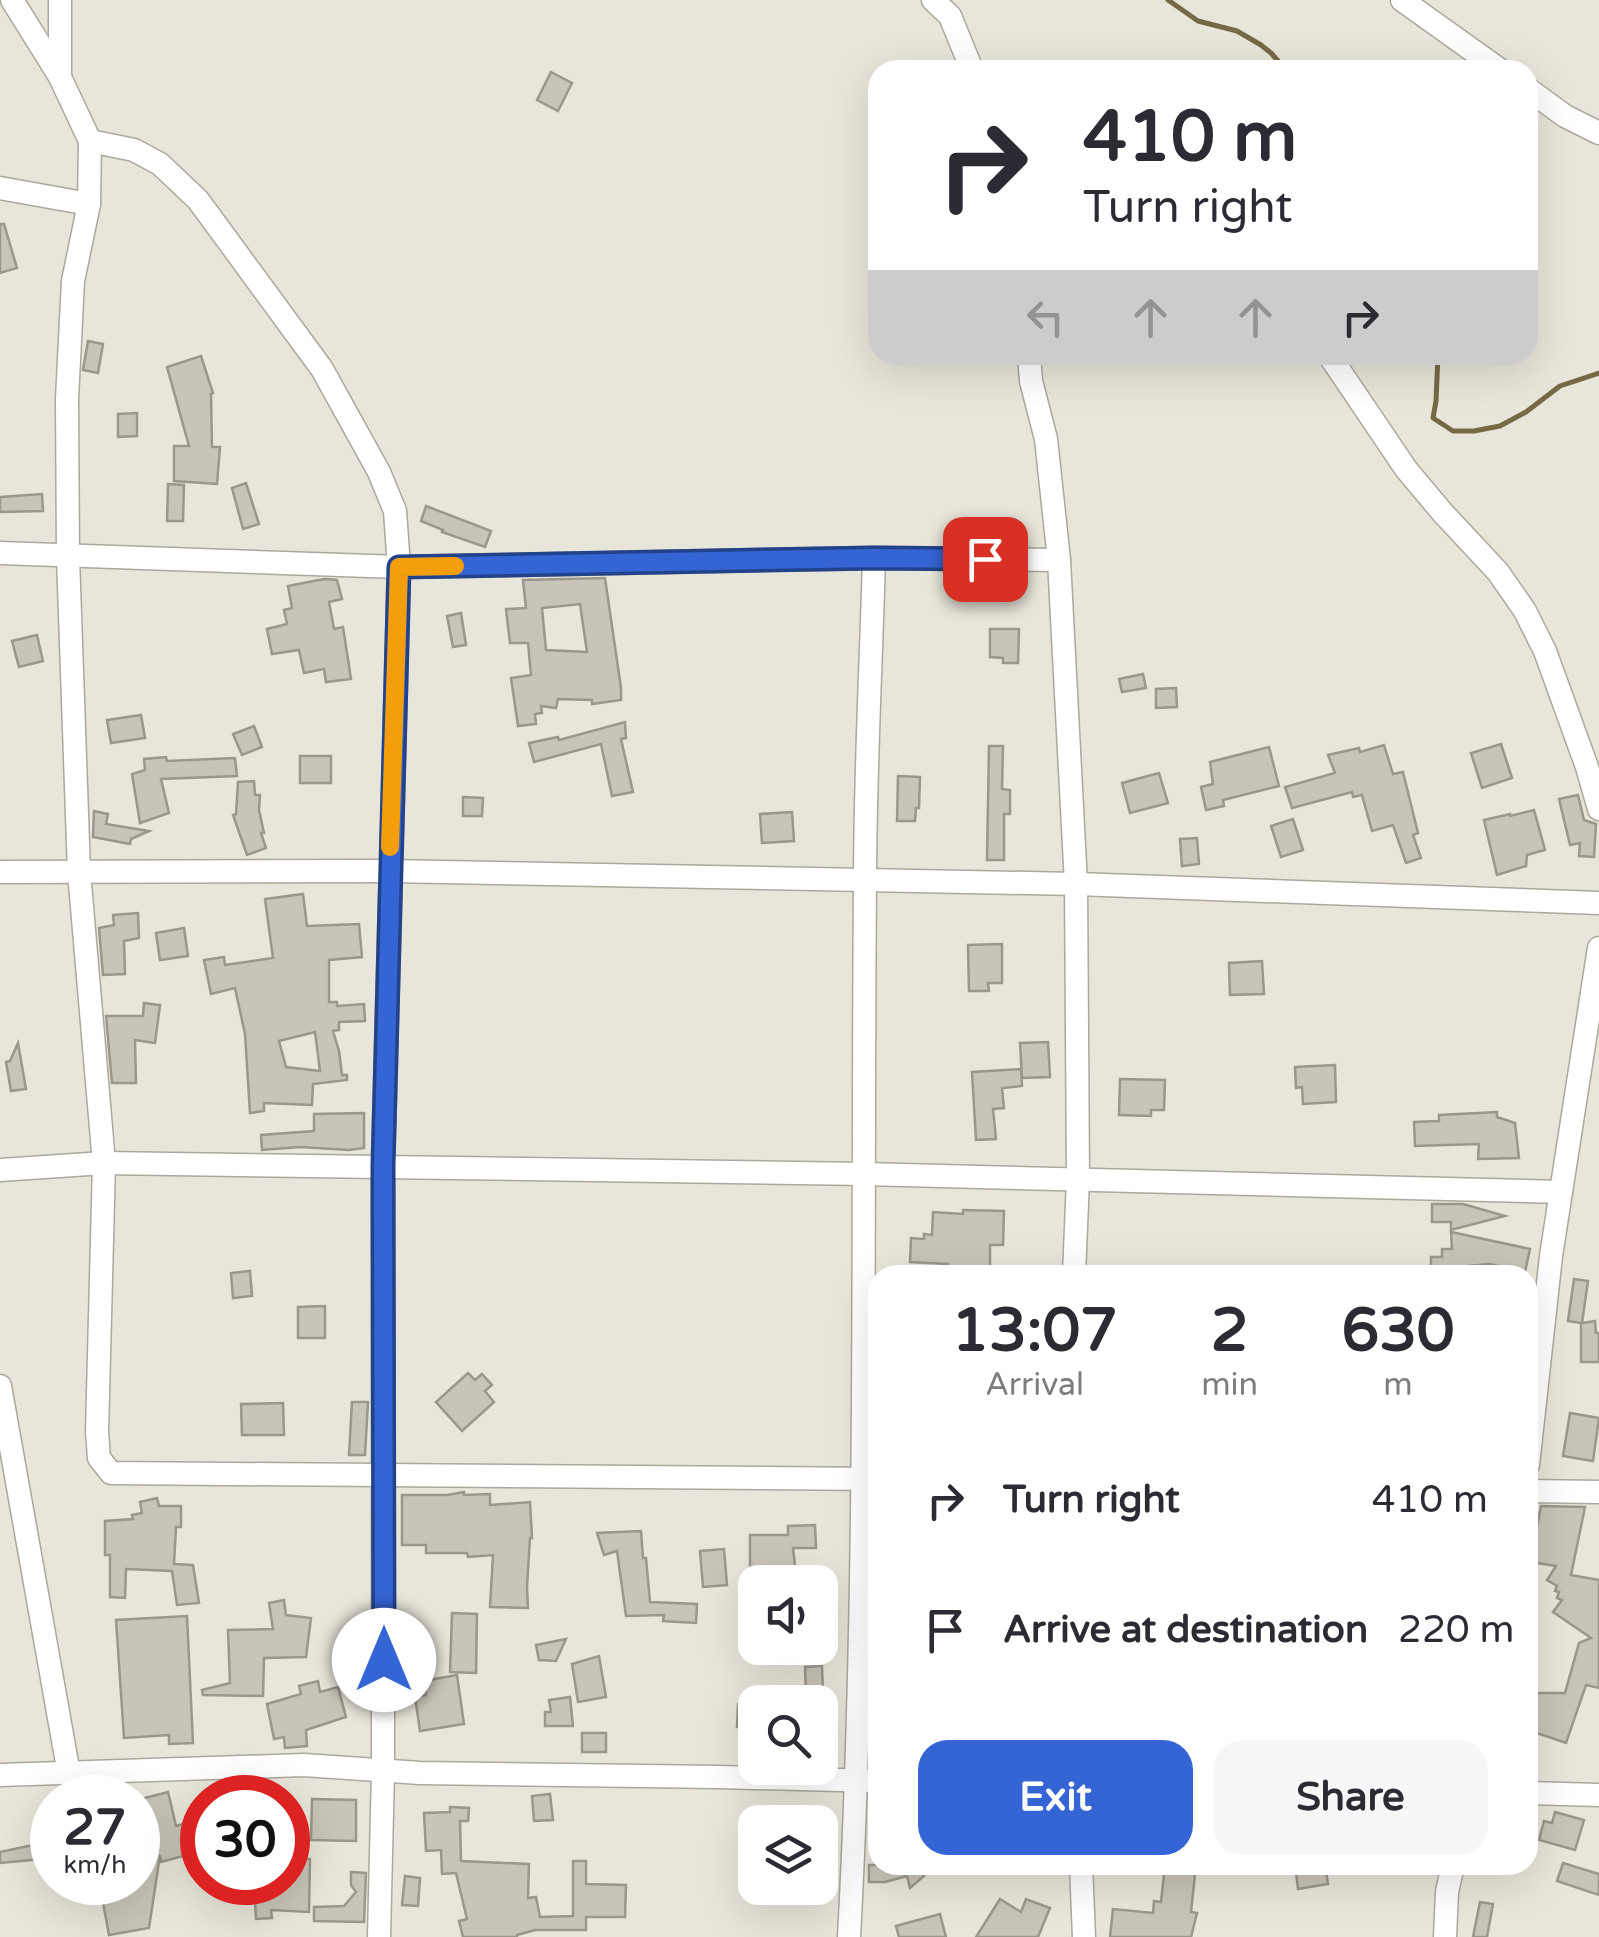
<!DOCTYPE html>
<style>
body{margin:0;font-family:"Varela Round",sans-serif;background:#f7f7f7;color:#2b2b33;height:100vh;display:flex;flex-direction:column;font-size:38px;white-space:nowrap}
*{box-sizing:border-box;margin:0}
p{font-size:32px;color:#7c7c81}
.icon{flex:none;width:55px;height:55px;fill:none;stroke:currentColor;stroke-width:2;stroke-linecap:round;stroke-linejoin:round}
.map{position:relative;flex:1;overflow:hidden}
.drawer{position:absolute;left:868px;top:1265px;width:670px;height:610px;display:flex;flex-direction:column;background:#fff;border-radius:30px;box-shadow:0 10px 40px #0002}
.drawer>*{flex:none}
.hud{position:absolute;left:868px;top:60px;width:670px;height:305px;border-radius:30px;box-shadow:0 10px 40px #0002;background:#fff;color:#2b2b33;overflow:hidden}
.controls{position:absolute;left:738px;top:1565px;display:grid;gap:20px}
.controls a{display:grid;place-items:center;width:100px;height:100px;border-radius:20px;background:#fff;box-shadow:0 10px 40px #0002;font-size:50px}
.speed{position:absolute;left:30px;top:1775px;display:flex;gap:20px;font-size:50px;font-weight:700;text-align:center}
.speed>*{display:grid;place-content:center;width:130px;height:130px;border-radius:50%;background:#fff;box-shadow:0 10px 40px #0002;line-height:1}
.speed small{font-size:25px;font-weight:400}
.speed .limit{border:15px solid #d22;background:#fff;color:#111}
.pin{position:absolute;display:grid;place-items:center;width:85px;height:85px;color:#fff;margin:-42px;border-radius:20px;box-shadow:0 5px 15px #0006}
.me{position:absolute;width:110px;margin:-55px;rotate:0deg;stroke-linejoin:round;filter:drop-shadow(0 0 8px #0008)}
.turn{display:flex;align-items:center;gap:35px;height:210px;padding:0 50px;font-size:45px}
.turn .icon{width:130px;height:130px;stroke-width:2.5}
.turn b{display:block;font-size:70px;line-height:85px}
.lanes{display:flex;align-items:center;height:95px;padding:0 50px;background:#0003;justify-content:center;gap:50px;direction:ltr}
.lanes .off{opacity:.35}
.eta{display:flex;justify-content:space-evenly;align-items:center;height:170px;text-align:center}
.eta b{font-size:60px;font-weight:700;line-height:70px}
.button{display:flex;gap:20px;margin-top:auto;padding:20px 50px}
.button a{flex:1;height:115px;border-radius:30px;background:#3565d4;color:#fff;font-size:40px;font-weight:700;line-height:115px;text-align:center}
.button a+a{background:#f7f7f7;color:#2b2b33}
ul{padding:0;list-style:none}
li{display:flex;align-items:center;gap:30px;height:130px;padding:0 50px}
li div{flex:1}
li b{display:block;font-size:38px}
li em{font-style:normal}
.map>svg:first-child{display:block}
</style>
<div class="map">
<svg width="1599" height="1937" viewBox="0 0 1599 1937">
<rect width="100%" height="100%" fill="#e8e5da"/>
<g fill="none" stroke-linecap="round" stroke-linejoin="round">
<!-- stream -->
<g stroke="#766a46" stroke-width="5">
<path d="M 1168,0 L 1198,21 L 1237,31 L 1261,45 L 1271,53 L 1286,70"/>
<path d="M 1438,355 L 1436,401 L 1433,418 L 1453,431 L 1474,431 L 1500,426 L 1526,412 L 1560,386 L 1599,373"/>
</g>
</g>
<!-- building -->
<g fill="#c8c4b9" stroke="#9a978c" stroke-width="2.5" fill-rule="evenodd">
<path d="M 551,72 L 572,83 L 558,111 L 537,100 Z"/>
<path d="M 0,224 L 4,224 L 17,268 L 0,273 Z"/>
<path d="M 88,341 L 103,344 L 98,373 L 83,370 Z"/>
<path d="M 201,356 L 213,393 L 211,394 L 212,447 L 220,447 L 217,484 L 174,481 L 174,446 L 189,446 L 167,367 Z"/>
<path d="M 137,413 L 137,436 L 118,437 L 118,414 Z"/>
<path d="M 246,483 L 259,524 L 243,529 L 232,488 Z"/>
<path d="M 168,484 L 184,485 L 183,521 L 167,521 Z"/>
<path d="M 42,494 L 43,511 L 0,512 L 0,497 Z"/>
<path d="M 426,506 L 491,531 L 485,547 L 442,532 L 443,530 L 421,521 Z"/>
<path d="M 605,578 L 621,688 L 621,700 L 592,704 L 592,700 L 558,699 L 556,708 L 541,706 L 542,713 L 535,714 L 536,724 L 518,726 L 511,678 L 531,675 L 528,643 L 510,643 L 506,609 L 526,608 L 523,580 ZM 580,604 L 587,652 L 546,650 L 542,608 Z"/>
<path d="M 324,579 L 337,580 L 342,599 L 329,602 L 334,629 L 343,627 L 351,679 L 326,682 L 324,669 L 304,673 L 299,650 L 272,654 L 267,629 L 287,624 L 284,610 L 292,608 L 288,586 Z"/>
<path d="M 461,613 L 466,645 L 453,647 L 447,616 Z"/>
<path d="M 990,629 L 1019,629 L 1018,663 L 1003,663 L 1003,658 L 990,657 Z"/>
<path d="M 37,635 L 43,661 L 19,667 L 12,641 Z"/>
<path d="M 1143,674 L 1146,688 L 1122,692 L 1119,679 Z"/>
<path d="M 1176,688 L 1177,707 L 1156,708 L 1156,689 Z"/>
<path d="M 141,715 L 145,738 L 111,743 L 107,720 Z"/>
<path d="M 625,722 L 626,738 L 621,739 L 633,792 L 612,796 L 601,744 L 534,762 L 529,743 L 558,737 L 559,740 Z"/>
<path d="M 254,726 L 262,747 L 242,755 L 233,734 Z"/>
<path d="M 1501,744 L 1512,778 L 1482,788 L 1471,753 Z"/>
<path d="M 1384,745 L 1393,774 L 1403,772 L 1418,833 L 1413,835 L 1421,858 L 1406,863 L 1393,825 L 1372,831 L 1362,795 L 1353,797 L 1352,792 L 1292,808 L 1285,787 L 1335,773 L 1328,755 L 1359,748 L 1360,752 Z"/>
<path d="M 989,746 L 1003,746 L 1002,789 L 1010,790 L 1010,814 L 1004,814 L 1004,860 L 987,860 Z"/>
<path d="M 1269,747 L 1279,786 L 1223,800 L 1224,806 L 1206,810 L 1201,787 L 1213,784 L 1210,762 Z"/>
<rect x="300" y="756" width="31" height="27"/>
<path d="M 166,757 L 167,761 L 235,758 L 237,776 L 161,779 L 169,813 L 140,823 L 132,774 L 145,770 L 144,759 Z"/>
<path d="M 1159,773 L 1168,803 L 1130,813 L 1122,783 Z"/>
<path d="M 898,776 L 920,777 L 919,808 L 916,808 L 915,821 L 897,821 Z"/>
<path d="M 254,781 L 255,795 L 260,795 L 259,810 L 264,833 L 261,833 L 266,848 L 247,855 L 233,815 L 236,814 L 238,782 Z"/>
<path d="M 1578,795 L 1584,820 L 1596,824 L 1594,857 L 1579,856 L 1580,843 L 1570,845 L 1559,799 Z"/>
<path d="M 463,797 L 483,798 L 482,816 L 463,816 Z"/>
<path d="M 1534,810 L 1545,850 L 1527,855 L 1526,866 L 1497,875 L 1484,820 L 1510,814 L 1510,816 Z"/>
<path d="M 94,811 L 108,814 L 106,824 L 149,831 L 131,839 L 130,844 L 93,837 Z"/>
<path d="M 792,812 L 794,841 L 762,843 L 760,814 Z"/>
<path d="M 1293,819 L 1303,850 L 1281,857 L 1271,826 Z"/>
<path d="M 1197,838 L 1199,864 L 1182,866 L 1180,839 Z"/>
<path d="M 303,894 L 307,926 L 359,924 L 362,957 L 329,960 L 329,1002 L 337,1002 L 337,1006 L 364,1004 L 365,1021 L 339,1022 L 339,1030 L 333,1031 L 339,1051 L 342,1075 L 347,1075 L 347,1080 L 313,1084 L 312,1105 L 264,1103 L 264,1111 L 250,1113 L 245,1034 L 235,988 L 211,994 L 204,960 L 224,957 L 225,965 L 273,958 L 265,899 ZM 315,1032 L 320,1071 L 286,1067 L 279,1041 Z"/>
<path d="M 138,913 L 139,938 L 124,941 L 125,974 L 103,975 L 99,928 L 114,925 L 113,915 Z"/>
<path d="M 184,928 L 188,956 L 160,960 L 156,933 Z"/>
<path d="M 1002,944 L 1002,983 L 988,983 L 989,991 L 969,991 L 968,945 Z"/>
<path d="M 1262,961 L 1264,994 L 1230,995 L 1229,963 Z"/>
<path d="M 144,1003 L 160,1005 L 155,1043 L 135,1040 L 136,1083 L 112,1083 L 106,1016 L 143,1016 Z"/>
<path d="M 1048,1042 L 1050,1077 L 1022,1078 L 1020,1043 Z"/>
<path d="M 18,1043 L 26,1089 L 11,1091 L 6,1062 L 10,1061 Z"/>
<path d="M 1335,1065 L 1336,1102 L 1303,1104 L 1302,1087 L 1296,1088 L 1295,1067 Z"/>
<path d="M 1021,1069 L 1022,1086 L 1002,1088 L 1004,1108 L 993,1109 L 996,1139 L 976,1140 L 972,1072 Z"/>
<path d="M 1120,1079 L 1165,1080 L 1164,1110 L 1151,1110 L 1151,1116 L 1119,1115 Z"/>
<path d="M 1497,1112 L 1497,1117 L 1515,1123 L 1519,1158 L 1478,1159 L 1479,1144 L 1415,1146 L 1414,1122 L 1439,1121 L 1439,1115 Z"/>
<path d="M 364,1113 L 364,1148 L 349,1150 L 300,1147 L 262,1150 L 261,1135 L 314,1131 L 314,1114 Z"/>
<path d="M 1432,1204 L 1463,1204 L 1505,1216 L 1451,1230 L 1451,1222 L 1432,1222 Z"/>
<path d="M 963,1210 L 1004,1211 L 1003,1245 L 990,1245 L 990,1274 L 948,1275 L 948,1264 L 910,1262 L 911,1238 L 924,1239 L 924,1234 L 932,1235 L 933,1212 L 963,1214 Z"/>
<path d="M 1451,1232 L 1530,1249 L 1525,1272 L 1490,1264 L 1468,1266 L 1468,1275 L 1431,1275 L 1431,1257 L 1442,1257 L 1442,1249 L 1452,1249 Z"/>
<path d="M 250,1271 L 252,1296 L 233,1298 L 231,1273 Z"/>
<path d="M 1574,1279 L 1588,1281 L 1582,1323 L 1595,1321 L 1596,1333 L 1599,1333 L 1599,1362 L 1581,1362 L 1581,1323 L 1568,1321 Z"/>
<path d="M 325,1306 L 325,1338 L 298,1338 L 298,1307 Z"/>
<path d="M 468,1373 L 475,1380 L 482,1374 L 492,1385 L 485,1391 L 494,1402 L 462,1431 L 436,1402 Z"/>
<path d="M 352,1402 L 368,1402 L 365,1455 L 349,1455 Z"/>
<path d="M 283,1403 L 284,1435 L 242,1435 L 241,1404 Z"/>
<path d="M 1570,1413 L 1599,1418 L 1593,1461 L 1563,1456 Z"/>
<path d="M 464,1492 L 464,1495 L 490,1494 L 490,1505 L 530,1502 L 532,1538 L 530,1538 L 527,1587 L 528,1608 L 490,1607 L 493,1555 L 468,1557 L 467,1553 L 426,1553 L 426,1545 L 402,1545 L 402,1495 L 447,1495 Z"/>
<path d="M 157,1498 L 159,1506 L 181,1506 L 181,1527 L 176,1527 L 174,1564 L 193,1565 L 199,1603 L 177,1605 L 172,1571 L 126,1569 L 125,1598 L 110,1597 L 110,1555 L 105,1555 L 105,1521 L 133,1519 L 132,1515 L 142,1513 L 140,1502 Z"/>
<path d="M 1541,1506 L 1585,1507 L 1571,1575 L 1599,1580 L 1599,1688 L 1586,1685 L 1566,1743 L 1528,1730 L 1528,1693 L 1565,1693 L 1579,1643 L 1591,1638 L 1553,1612 L 1562,1600 L 1557,1598 L 1559,1592 L 1555,1591 L 1557,1586 L 1547,1580 L 1556,1566 L 1530,1562 Z"/>
<path d="M 815,1525 L 816,1548 L 793,1548 L 796,1573 L 750,1579 L 750,1535 L 788,1535 L 788,1526 Z"/>
<path d="M 641,1531 L 643,1558 L 646,1558 L 650,1602 L 697,1604 L 696,1623 L 663,1621 L 664,1615 L 626,1616 L 617,1551 L 604,1555 L 597,1533 Z"/>
<path d="M 724,1549 L 727,1585 L 703,1587 L 700,1551 Z"/>
<path d="M 284,1600 L 286,1615 L 311,1618 L 306,1657 L 264,1658 L 263,1696 L 203,1695 L 202,1690 L 230,1683 L 228,1630 L 273,1629 L 269,1603 Z"/>
<path d="M 452,1613 L 477,1614 L 476,1673 L 450,1672 Z"/>
<path d="M 187,1616 L 193,1743 L 169,1744 L 169,1735 L 124,1738 L 116,1620 Z"/>
<path d="M 566,1639 L 556,1661 L 539,1660 L 536,1645 Z"/>
<path d="M 599,1656 L 606,1697 L 578,1702 L 572,1664 Z"/>
<path d="M 822,1666 L 823,1692 L 806,1693 L 805,1667 Z"/>
<path d="M 457,1675 L 464,1724 L 420,1731 L 415,1697 L 426,1695 L 423,1681 Z"/>
<path d="M 318,1681 L 320,1692 L 338,1687 L 346,1717 L 306,1730 L 307,1746 L 285,1748 L 284,1737 L 274,1739 L 267,1704 L 301,1694 L 299,1686 Z"/>
<path d="M 570,1697 L 573,1726 L 545,1726 L 545,1712 L 551,1712 L 549,1700 Z"/>
<path d="M 738,1704 L 754,1705 L 753,1727 L 737,1727 Z"/>
<rect x="582" y="1733" width="24" height="19"/>
<path d="M 168,1792 L 176,1826 L 183,1824 L 184,1827 L 202,1821 L 202,1851 L 161,1862 L 160,1855 L 149,1928 L 109,1935 L 102,1897 L 105,1896 L 104,1882 L 138,1882 L 138,1807 L 142,1807 L 141,1799 Z"/>
<path d="M 550,1794 L 553,1820 L 534,1821 L 532,1796 Z"/>
<path d="M 312,1799 L 356,1800 L 356,1841 L 311,1840 Z"/>
<path d="M 450,1807 L 469,1808 L 468,1821 L 460,1821 L 461,1861 L 529,1864 L 528,1898 L 536,1897 L 540,1917 L 573,1916 L 573,1861 L 586,1861 L 586,1884 L 626,1885 L 625,1917 L 586,1917 L 586,1930 L 535,1930 L 517,1935 L 517,1937 L 463,1937 L 459,1921 L 467,1919 L 456,1873 L 442,1874 L 441,1850 L 426,1851 L 424,1813 L 450,1812 Z"/>
<path d="M 1555,1812 L 1584,1820 L 1575,1850 L 1539,1840 L 1544,1821 L 1552,1823 Z"/>
<path d="M 52,1830 L 51,1858 L 0,1863 L 0,1852 L 33,1845 L 32,1831 Z"/>
<path d="M 288,1859 L 310,1859 L 309,1912 L 271,1910 L 272,1918 L 256,1919 L 254,1882 L 288,1882 Z"/>
<path d="M 1563,1863 L 1599,1874 L 1599,1895 L 1557,1881 Z"/>
<path d="M 869,1865 L 931,1865 L 932,1870 L 921,1873 L 924,1876 L 910,1888 L 907,1876 L 885,1882 L 869,1882 Z"/>
<path d="M 1165,1865 L 1196,1865 L 1191,1912 L 1197,1913 L 1191,1937 L 1110,1937 L 1113,1909 L 1153,1913 L 1154,1901 L 1161,1902 Z"/>
<path d="M 1295,1865 L 1325,1865 L 1328,1884 L 1298,1889 Z"/>
<path d="M 351,1872 L 366,1873 L 364,1922 L 314,1921 L 314,1907 L 344,1906 L 356,1892 L 351,1885 Z"/>
<path d="M 405,1876 L 420,1878 L 418,1906 L 402,1905 Z"/>
<path d="M 1000,1899 L 1021,1912 L 1026,1899 L 1050,1908 L 1038,1937 L 976,1937 Z"/>
<path d="M 1480,1902 L 1493,1904 L 1487,1937 L 1473,1937 Z"/>
<path d="M 940,1914 L 946,1937 L 899,1937 L 896,1926 Z"/>
</g>
<g fill="none" stroke-linecap="round" stroke-linejoin="round">
<!-- minor casing -->
<g stroke="#aca89e" stroke-width="25">
<g id="minor">
<path d="M 12,0 L 60,77 L 90,141 L 89,204 L 73,281 L 67,399 L 68,557 L 79,872 L 104,1163 L 97,1432 L 99,1458 L 111,1473 L 878,1479"/>
<path d="M 60,0 L 60,77"/>
<path d="M 933,0 L 950,16 L 972,70"/>
<path d="M 1402,0 L 1500,70"/>
<path d="M 1528,89 L 1565,116 L 1599,133"/>
<path d="M 90,141 L 134,150 L 160,164 L 198,200 L 322,369 L 379,472 L 395,511 L 399,567 L 383,1166 L 383,1771 L 379,1937"/>
<path d="M 0,188 L 89,204"/>
<path d="M 1029,355 L 1031,381 L 1046,439 L 1059,560"/>
<path d="M 1329,355 L 1406,469 L 1442,512 L 1498,572 L 1525,611 L 1545,651 L 1587,767 L 1599,809"/>
<path d="M 0,553 L 399,567 L 874,558 L 1059,560 L 1076,884 L 1078,1179 L 1074,1275"/>
<path d="M 0,872 L 389,871 L 1076,884 L 1599,903"/>
<path d="M 0,1170 L 104,1163 L 865,1174 L 1561,1192"/>
<path d="M 0,1386 L 69,1774"/>
<path d="M 1528,1465 L 1551,1256 L 1599,948"/>
<path d="M 1528,1491 L 1599,1492"/>
<path d="M 0,1775 L 304,1765 L 420,1773 L 719,1777 L 878,1781"/>
<path d="M 1528,1793 L 1599,1795"/>
<path d="M 1081,1865 L 1084,1937"/>
<path d="M 849,1937 C 868,1586 862,1235 865,884 C 865,775 871,666 874,558"/>
<path d="M 1445,1937 L 1447,1892 L 1453,1865"/>
</g>
</g>
<!-- minor -->
<use href="#minor" stroke="#fff" stroke-width="22"/>
</g>
<g fill="none" stroke-linecap="round" stroke-linejoin="round">
<!-- route casing -->
<g stroke="#22428a" stroke-width="25">
<path id="route" d="M 384,1660 L 383,1166 L 399,567 L 874,558 L 985,559"/>
</g>
<!-- route -->
<use href="#route" stroke="#3565d4" stroke-width="18"/>
<!-- slow -->
<path stroke="#f59e0b" stroke-width="18" d="M 390,847 L 399,567 L 455,566"/>
</g>
</svg>
<div class="controls">
<a><svg class="icon" aria-label="sound" viewBox="0 0 24 24"><path d="M4 9h4l5-4v14l-5-4H4zM17 9q2 3 0 6"/></svg></a>
<a><svg class="icon" aria-label="search" viewBox="0 0 24 24"><circle cx="10" cy="10" r="6"/><path d="M15 15l6 6"/></svg></a>
<a><svg class="icon" aria-label="layers" viewBox="0 0 24 24"><path d="M12 4l9 5-9 5-9-5zM3 14l9 5 9-5"/></svg></a>
</div>
<div class="speed"><div>27<small>km/h</small></div><div class="limit">30</div></div>
<div class="pin" style="left:985px;top:559px;background:#d93025"><svg class="icon" aria-label="arrive" viewBox="0 0 24 24"><path d="M6 21V4h12l-3 4 3 4H6"/></svg></div>
<svg class="me" style="left:384px;top:1660px" viewBox="-20 -20 40 40"><circle r="19" fill="#fff"/><path d="M0-13L10 11 0 6-10 11z" fill="#3565d4"/></svg>
<div class="hud">
<div class="turn"><svg class="icon" aria-label="right" viewBox="0 0 24 24"><path d="M7 20v-9h11M14 6l5 5-5 5"/></svg><div><b>410 m</b>Turn right</div></div>
<div class="lanes"><svg class="icon off" aria-label="left" viewBox="0 0 24 24"><path d="M17 20v-9H6M10 6l-5 5 5 5"/></svg><svg class="icon off" aria-label="ahead" viewBox="0 0 24 24"><path d="M12 20V5M6 11l6-6 6 6"/></svg><svg class="icon off" aria-label="ahead" viewBox="0 0 24 24"><path d="M12 20V5M6 11l6-6 6 6"/></svg><svg class="icon" aria-label="right" viewBox="0 0 24 24"><path d="M7 20v-9h11M14 6l5 5-5 5"/></svg></div>
</div>
<section class="drawer">
<div class="eta">
<div><b>13:07</b><p>Arrival</p></div>
<div><b>2</b><p>min</p></div>
<div><b>630</b><p>m</p></div>
</div>
<ul>
<li><svg class="icon" aria-label="right" viewBox="0 0 24 24"><path d="M7 20v-9h11M14 6l5 5-5 5"/></svg><div><b>Turn right</b></div><em>410 m</em></li>
<li><svg class="icon" aria-label="arrive" viewBox="0 0 24 24"><path d="M6 21V4h12l-3 4 3 4H6"/></svg><div><b>Arrive at destination</b></div><em>220 m</em></li>
</ul>
<div class="button"><a>Exit</a><a>Share</a></div>
</section>
</div>
